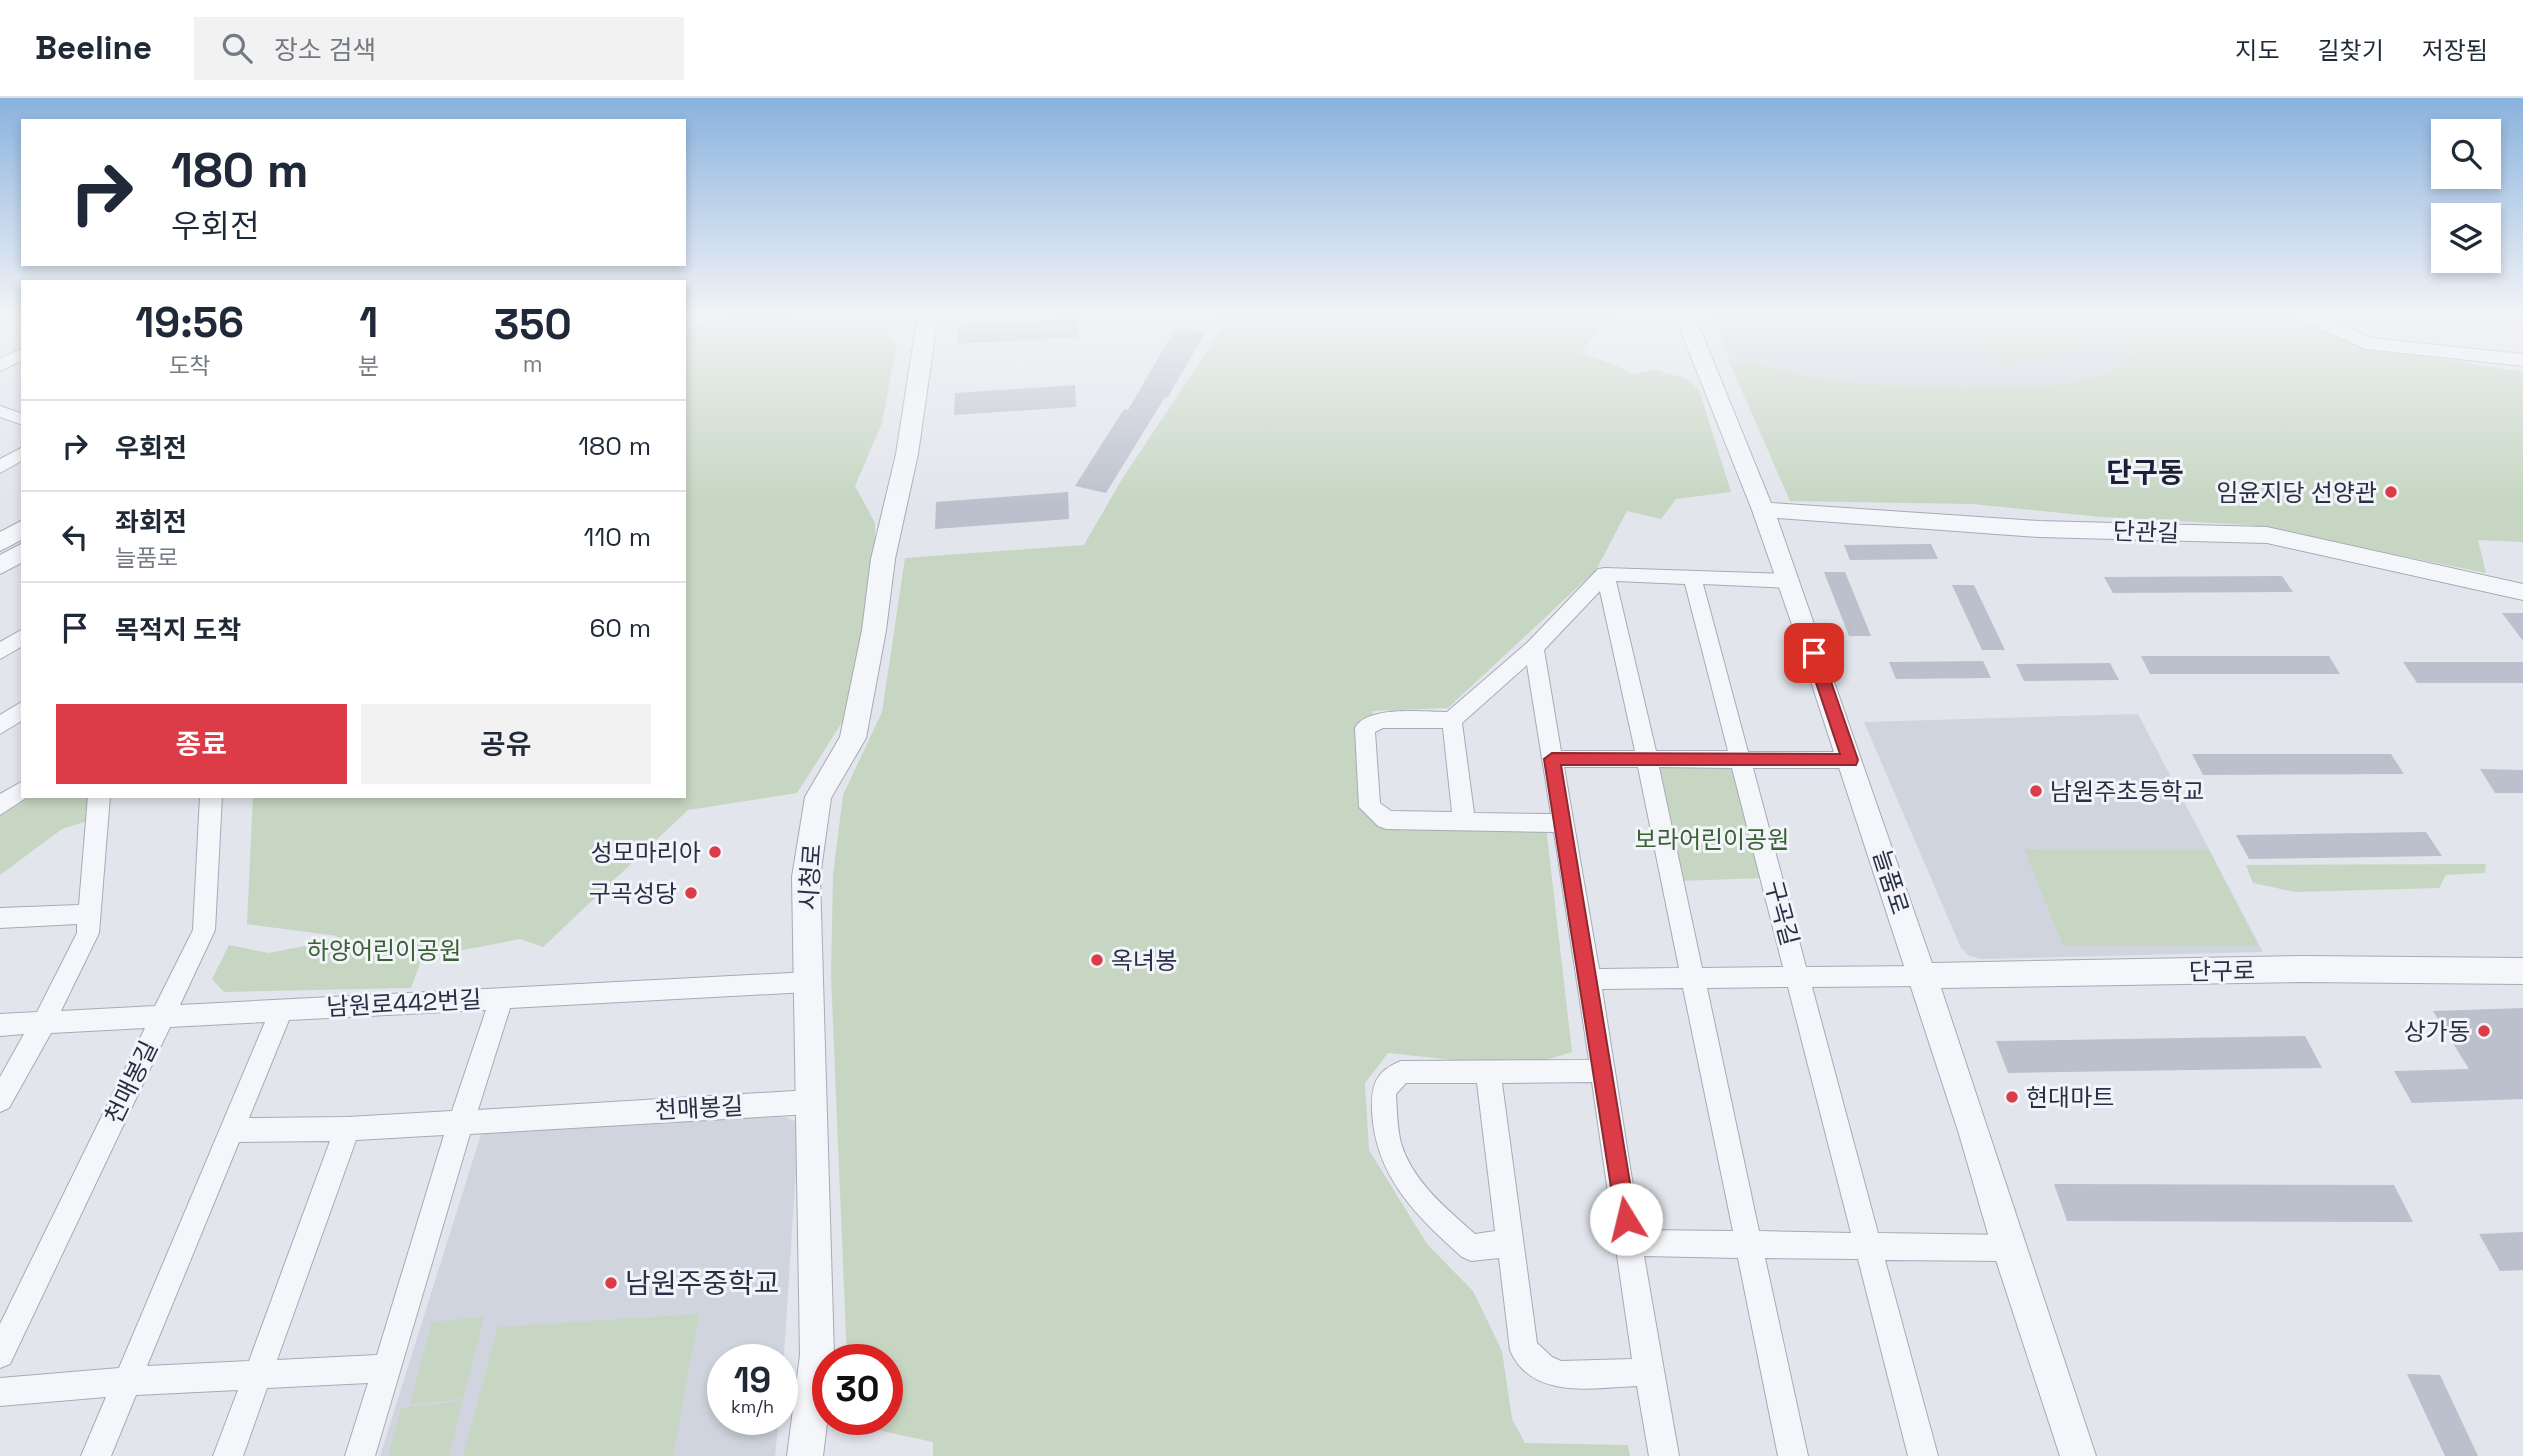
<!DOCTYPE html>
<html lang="ko">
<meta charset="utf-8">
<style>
body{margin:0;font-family:"Space Grotesk","Noto Sans KR",sans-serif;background:#f2f2f3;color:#1f2937;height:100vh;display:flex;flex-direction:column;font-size:26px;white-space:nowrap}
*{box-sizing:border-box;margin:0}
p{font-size:23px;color:#747a83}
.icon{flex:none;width:38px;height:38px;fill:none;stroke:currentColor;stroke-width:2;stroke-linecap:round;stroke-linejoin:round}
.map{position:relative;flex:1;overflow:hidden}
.details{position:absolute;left:21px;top:182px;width:665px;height:518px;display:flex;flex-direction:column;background:#fff;border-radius:0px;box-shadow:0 4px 10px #0003}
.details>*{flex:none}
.banner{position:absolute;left:21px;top:21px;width:665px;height:147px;border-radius:0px;box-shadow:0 4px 10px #0003;background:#fff;color:#1f2937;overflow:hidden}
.buttons{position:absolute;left:2431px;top:21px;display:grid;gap:14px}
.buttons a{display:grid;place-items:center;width:70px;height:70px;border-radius:0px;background:#fff;box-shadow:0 4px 10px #0003;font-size:35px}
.speed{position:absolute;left:707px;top:1246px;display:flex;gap:14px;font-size:35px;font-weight:700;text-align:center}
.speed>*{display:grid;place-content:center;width:91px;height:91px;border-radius:50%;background:#fff;box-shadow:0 4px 10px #0003;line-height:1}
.speed small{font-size:18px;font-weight:400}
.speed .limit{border:10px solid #d22;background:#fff;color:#111}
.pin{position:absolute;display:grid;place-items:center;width:60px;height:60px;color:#fff;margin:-30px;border-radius:14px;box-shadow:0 4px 10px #0006}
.me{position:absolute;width:77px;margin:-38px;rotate:351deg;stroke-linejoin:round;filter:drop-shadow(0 0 5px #0008)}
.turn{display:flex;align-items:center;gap:24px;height:147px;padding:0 35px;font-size:32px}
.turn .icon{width:91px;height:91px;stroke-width:2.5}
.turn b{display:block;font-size:49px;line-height:60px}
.eta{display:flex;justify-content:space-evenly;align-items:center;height:119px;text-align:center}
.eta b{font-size:42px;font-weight:600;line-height:49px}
.action{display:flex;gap:14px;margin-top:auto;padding:14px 35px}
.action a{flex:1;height:80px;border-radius:0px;background:#db3c47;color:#fff;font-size:28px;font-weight:600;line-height:80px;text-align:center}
.action a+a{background:#f2f2f3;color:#1f2937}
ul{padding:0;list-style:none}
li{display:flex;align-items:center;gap:21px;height:91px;padding:0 35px;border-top:2px solid #e0e1e3}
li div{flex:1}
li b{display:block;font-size:26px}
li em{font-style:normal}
header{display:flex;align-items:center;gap:42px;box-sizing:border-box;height:98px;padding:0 35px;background:#fff;border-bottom:2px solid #e0e1e3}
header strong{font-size:33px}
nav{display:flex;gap:38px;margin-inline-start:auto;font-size:24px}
.search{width:490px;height:63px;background:#f2f2f3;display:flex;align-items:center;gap:18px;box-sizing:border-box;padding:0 24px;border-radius:0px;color:#747a83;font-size:26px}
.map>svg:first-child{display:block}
</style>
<header>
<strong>Beeline</strong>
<div class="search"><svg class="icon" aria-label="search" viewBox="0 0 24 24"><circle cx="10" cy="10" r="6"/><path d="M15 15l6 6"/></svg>장소 검색</div>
<nav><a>지도</a><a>길찾기</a><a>저장됨</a></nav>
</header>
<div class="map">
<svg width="2523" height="1358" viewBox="0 0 2523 1358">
<rect width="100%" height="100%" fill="#e2e5ec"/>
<!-- built -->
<g fill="#d0d4de">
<path d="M 1712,216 L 2107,216 L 2131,254 L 2110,275 L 2061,286 L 1982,289 L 1876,286 L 1821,281 L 1747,264 L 1731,268 Z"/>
<path d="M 2138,616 L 2263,854 L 1980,861 L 1968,857 L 1961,850 L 1864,624 Z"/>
<path d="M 785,1019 L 799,1025 L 782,1287 L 782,1262 L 723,1262 L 723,1321 L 779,1321 L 775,1358 L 380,1358 L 482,1033 L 487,1027 Z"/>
</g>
<!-- green -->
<g fill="#c6d6c2">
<path d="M 741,216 L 883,224 L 896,250 L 882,325 L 855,388 L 875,425 L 875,461 L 846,618 L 797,695 L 688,712 L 543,849 L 520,841 L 458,853 L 426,849 L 411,890 L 224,894 L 212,881 L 229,847 L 269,855 L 330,843 L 337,838 L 247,826 L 253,698 L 684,698 L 684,229 Z"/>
<path d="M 1206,216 L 1659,216 C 1648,221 1637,217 1625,219 C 1605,223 1593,238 1582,254 C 1599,263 1617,266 1633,276 L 1656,272 L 1685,280 L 1699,292 L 1731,394 L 1676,401 L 1661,421 L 1627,413 L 1596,472 L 1448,610 L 1373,613 L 1362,663 L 1389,728 L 1546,728 L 1572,954 L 1542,963 L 1454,962 L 1388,955 L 1365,985 L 1369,1052 L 1427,1146 L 1473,1193 L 1502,1253 L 1512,1321 L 1525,1345 L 1628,1347 L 1630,1358 L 933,1358 L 933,1344 L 849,1326 L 849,1321 L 887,1321 L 887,1262 L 847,1262 L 831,878 L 833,777 L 843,697 L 882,614 L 905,460 L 1084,447 L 1122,381 L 1226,225 Z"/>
<path d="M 1972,216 L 2077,216 L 2109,244 L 2000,267 L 1951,220 Z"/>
<path d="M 2107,216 L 2293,216 L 2359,248 L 2523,274 L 2523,444 L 2478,442 L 2486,475 L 2251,427 L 2101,419 L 1972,406 L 1790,403 L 1731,268 L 1747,264 L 1821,281 L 1876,286 L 1982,289 L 2061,286 L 2110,275 L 2131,254 Z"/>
<path d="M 1732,666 L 1763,780 L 1679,783 L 1659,672 L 1660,668 Z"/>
<path d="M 23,698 L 91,698 L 87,723 L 62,731 L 0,777 L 0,717 Z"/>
<path d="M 2024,751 L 2209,752 L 2258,848 L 2063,847 Z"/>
<path d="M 2486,766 L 2485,775 L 2446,777 L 2439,790 L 2295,794 L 2253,785 L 2246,767 Z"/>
<path d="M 699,1216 L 673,1358 L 463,1358 L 498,1229 Z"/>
<path d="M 484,1219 L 463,1301 L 410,1306 L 432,1224 Z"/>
<path d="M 462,1303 L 449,1358 L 388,1358 L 401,1310 Z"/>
</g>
<!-- building -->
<g fill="#bbc0cc">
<path d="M 1078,220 L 1079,239 L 957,246 L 959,226 Z"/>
<path d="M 1176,229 L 1205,235 L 1168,299 L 1165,299 L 1106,395 L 1075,388 L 1124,311 L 1128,312 Z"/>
<path d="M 1075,287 L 1076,309 L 954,317 L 955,295 Z"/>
<path d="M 1068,394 L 1069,421 L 935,431 L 936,404 Z"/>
<path d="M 1931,446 L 1938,461 L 1850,462 L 1844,447 Z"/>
<path d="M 1824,474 L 1845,474 L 1871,538 L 1849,538 Z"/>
<path d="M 2282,478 L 2293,494 L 2113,495 L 2104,479 Z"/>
<path d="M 1952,487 L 1974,487 L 2005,552 L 1982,552 Z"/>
<path d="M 2502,515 L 2523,515 L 2523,543 Z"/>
<path d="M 2141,558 L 2329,558 L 2340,576 L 2150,576 Z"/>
<path d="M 1983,563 L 1991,580 L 1896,581 L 1889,564 Z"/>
<path d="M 2403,564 L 2523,564 L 2523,585 L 2417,585 Z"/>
<path d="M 2110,565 L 2119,582 L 2024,583 L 2016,566 Z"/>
<path d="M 2192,656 L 2391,656 L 2404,676 L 2203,677 Z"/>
<path d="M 2480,671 L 2523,672 L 2523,695 L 2495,695 Z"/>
<path d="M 2426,734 L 2442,758 L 2249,761 L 2236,737 Z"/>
<path d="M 2523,910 L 2523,1001 L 2412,1005 L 2394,973 L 2469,971 L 2433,913 Z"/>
<path d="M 2305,938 L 2322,970 L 2008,975 L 1996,943 Z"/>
<path d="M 2054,1086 L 2394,1087 L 2413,1124 L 2067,1123 Z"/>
<path d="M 2523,1134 L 2523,1172 L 2500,1173 L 2479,1136 Z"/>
<path d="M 2407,1276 L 2440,1277 L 2478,1358 L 2445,1358 Z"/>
</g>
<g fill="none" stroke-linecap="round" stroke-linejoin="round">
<!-- minor casing -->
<g stroke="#a6abb7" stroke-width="2">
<g id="minor">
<path d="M 23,250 L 23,262 L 0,273 L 0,261 Z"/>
<path d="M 0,308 L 23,316 L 23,327 L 0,319 Z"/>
<path d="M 23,349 L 23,362 L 0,375 L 0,361 Z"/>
<path d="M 1605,470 L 1788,476 L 1795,478 L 1797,483 L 1795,488 L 1788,490 L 1703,486 L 1748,654 L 1850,654 L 1857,656 L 1860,662 L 1857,668 L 1850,670 L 1753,670 L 1806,869 L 1922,868 L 1930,871 L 1934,878 L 1930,885 L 1922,888 L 1812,889 L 1878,1135 L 2009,1137 L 2018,1141 L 2022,1150 L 2018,1159 L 2009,1163 L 1885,1162 L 1938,1358 L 1908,1358 L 1858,1161 L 1765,1160 L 1808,1358 L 1778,1358 L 1738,1160 L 1644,1158 L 1679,1358 L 1649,1358 L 1637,1288 C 1593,1290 1531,1302 1510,1252 L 1499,1160 L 1471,1163 L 1462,1159 C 1416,1118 1375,1078 1372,1013 C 1371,988 1375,973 1401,963 L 1589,962 L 1554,734 L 1386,731 L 1378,728 L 1359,709 L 1355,630 C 1367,607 1424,614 1447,614 L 1527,545 L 1598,471 ZM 1616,483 L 1685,486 L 1728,653 L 1656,653 ZM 1600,493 L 1635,653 L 1561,653 L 1544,552 ZM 1527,567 L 1551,716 L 1474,715 L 1462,625 ZM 1383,630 L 1443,630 L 1452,714 L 1391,713 L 1380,705 L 1375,634 ZM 1564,669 L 1638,669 L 1679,870 L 1599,871 ZM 1659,669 L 1732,670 L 1783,869 L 1702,870 ZM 1788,889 L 1851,1135 L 1759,1133 L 1707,890 ZM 1683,890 L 1733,1133 L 1640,1132 L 1602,891 ZM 1592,984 L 1632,1261 L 1561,1263 L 1552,1259 L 1537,1245 L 1502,985 ZM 1406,985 L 1477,985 L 1495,1133 L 1475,1136 C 1447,1111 1412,1083 1401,1045 C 1397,1029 1397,1012 1396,996 Z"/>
<path d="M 23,531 L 23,548 L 0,561 L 0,544 Z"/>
<path d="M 23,603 L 23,622 L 0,636 L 0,617 Z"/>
<path d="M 23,683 L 23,698 L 29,698 L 0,717 L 0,696 Z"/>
<path d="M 88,698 L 110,698 L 99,835 L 61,913 L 155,908 L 193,832 L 200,698 L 222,698 L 215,832 L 180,907 L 808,874 L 816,877 L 820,884 L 816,891 L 808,894 L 510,910 L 478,1012 L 810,992 L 819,996 L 822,1004 L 819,1012 L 810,1016 L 470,1036 L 375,1358 L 345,1358 L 368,1285 L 267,1290 L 243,1358 L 213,1358 L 238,1292 L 136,1297 L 111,1358 L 81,1358 L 106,1299 L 0,1308 L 0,1280 L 119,1270 L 265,924 L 170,929 L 10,1266 L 0,1270 L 0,1226 L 145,930 L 51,935 L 9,1010 L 0,1014 L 0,979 L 24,936 L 0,938 L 0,916 L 37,914 L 77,835 L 77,826 L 0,830 L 0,810 L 79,807 ZM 486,912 L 452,1013 L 347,1019 L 249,1020 L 289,922 ZM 444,1037 L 377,1257 L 277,1262 L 356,1042 ZM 330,1043 L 249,1263 L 147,1268 L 239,1044 Z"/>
</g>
</g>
<!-- tertiary casing -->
<g stroke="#a6abb7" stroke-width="2">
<g id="tertiary">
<path d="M 790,216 L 886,216 L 876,222 L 800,222 Z"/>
<path d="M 918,216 L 938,216 L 918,356 L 895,461 L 886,532 L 866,640 L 831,700 L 820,779 L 834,1257 L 834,1262 L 828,1262 L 828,1317 L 823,1358 L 787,1358 L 800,1257 L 792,779 L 805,699 L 840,639 L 862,532 L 871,461 L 896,356 Z"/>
<path d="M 1674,216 L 1694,216 L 1771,405 L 2039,423 L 2267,429 L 2523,486 L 2523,502 L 2267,445 L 2039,439 L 1777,420 L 1932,865 L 2303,858 L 2523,860 L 2523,886 L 2303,884 L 1941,890 L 2096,1358 L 2060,1358 L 1992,1150 L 1959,1036 L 1796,538 L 1752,412 Z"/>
<path d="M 2293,216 L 2319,216 L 2370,240 L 2523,256 L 2523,268 L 2366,251 L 2296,220 Z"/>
<path d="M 23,422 L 23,441 L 0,453 L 0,434 Z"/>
<path d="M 23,445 L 23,464 L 0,476 L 0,457 Z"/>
</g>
</g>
<!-- minor -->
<use href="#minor" fill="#f5f6f9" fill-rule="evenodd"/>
<!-- tertiary -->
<use href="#tertiary" fill="#f5f6f9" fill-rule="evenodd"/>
</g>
<!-- sky -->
<linearGradient id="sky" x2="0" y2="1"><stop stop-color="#89b2de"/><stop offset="0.53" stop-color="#f2f3f6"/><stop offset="1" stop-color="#f2f3f6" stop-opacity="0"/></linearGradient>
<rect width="2523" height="406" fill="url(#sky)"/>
<!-- route -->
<path fill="#db3c47" stroke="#8e272e" stroke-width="2" d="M 1814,550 L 1821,555 L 1858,662 L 1856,667 L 1561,667 L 1636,1121 L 1633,1128 L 1626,1131 L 1619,1128 L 1616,1121 L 1544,661 L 1552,655 L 1840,656 L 1806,555 Z"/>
<!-- markers -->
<g fill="#db3c47" stroke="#f2f4f9" stroke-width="2.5">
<circle cx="2391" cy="394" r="7"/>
<circle cx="2036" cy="693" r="7"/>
<circle cx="715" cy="754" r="7"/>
<circle cx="691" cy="795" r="7"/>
<circle cx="1097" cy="862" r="7"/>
<circle cx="2484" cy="933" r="7"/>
<circle cx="2012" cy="999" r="7"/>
<circle cx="611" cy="1185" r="7"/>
</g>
<g text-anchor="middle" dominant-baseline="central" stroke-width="6" stroke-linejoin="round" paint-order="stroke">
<!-- poi labels -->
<g font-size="24" fill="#283045" stroke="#f2f4f9" text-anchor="end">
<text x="2377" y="394">임윤지당 선양관</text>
<text x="2050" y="693" text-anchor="start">남원주초등학교</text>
<text x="701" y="754">성모마리아</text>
<text x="677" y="795">구곡성당</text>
<text x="1111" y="862" text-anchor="start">옥녀봉</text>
<text x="2470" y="933">상가동</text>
<text x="2026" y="999" text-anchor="start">현대마트</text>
</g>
<!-- street labels -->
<g font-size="24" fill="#283045" stroke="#f2f4f9">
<text transform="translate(2146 434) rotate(2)">단관길</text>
<text transform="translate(810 779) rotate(-86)">시청로</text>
<text transform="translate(1891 784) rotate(72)">늘품로</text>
<text transform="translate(1782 815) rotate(75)">구곡길</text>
<text transform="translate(2222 873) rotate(-1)">단구로</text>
<text transform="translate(404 905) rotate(-3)">남원로442번길</text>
<text transform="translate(131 984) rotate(-64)">천매봉길</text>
<text transform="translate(699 1010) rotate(-3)">천매봉길</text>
</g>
<!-- park labels -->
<g font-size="24" fill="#396234" stroke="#f2f4f9">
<text x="1712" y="741">보라어린이공원</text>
<text x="384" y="852">하양어린이공원</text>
</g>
<!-- quarter labels -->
<g font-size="28" font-weight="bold" fill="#1a2136" stroke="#f2f4f9">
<text x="2145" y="374">단구동</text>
</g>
<!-- near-poi labels -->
<g font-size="28" fill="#283045" stroke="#f2f4f9" text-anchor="start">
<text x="625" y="1185">남원주중학교</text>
</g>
</g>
</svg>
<div class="buttons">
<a><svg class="icon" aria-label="search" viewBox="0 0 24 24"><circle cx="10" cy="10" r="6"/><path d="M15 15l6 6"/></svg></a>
<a><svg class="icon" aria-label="layers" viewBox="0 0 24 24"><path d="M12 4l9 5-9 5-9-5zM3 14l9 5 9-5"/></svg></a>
</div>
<div class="speed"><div>19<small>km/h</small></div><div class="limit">30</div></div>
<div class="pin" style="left:1814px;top:555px;background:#d93025"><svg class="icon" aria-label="arrive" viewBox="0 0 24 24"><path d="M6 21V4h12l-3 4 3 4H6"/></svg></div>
<svg class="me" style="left:1626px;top:1121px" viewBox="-20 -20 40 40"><circle r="19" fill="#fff"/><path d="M0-13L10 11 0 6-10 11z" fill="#db3c47"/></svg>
<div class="banner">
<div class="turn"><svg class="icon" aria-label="right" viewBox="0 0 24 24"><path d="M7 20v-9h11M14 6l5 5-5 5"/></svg><div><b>180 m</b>우회전</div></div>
</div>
<section class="details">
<div class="eta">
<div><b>19:56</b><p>도착</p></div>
<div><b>1</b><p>분</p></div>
<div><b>350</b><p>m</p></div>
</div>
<ul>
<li><svg class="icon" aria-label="right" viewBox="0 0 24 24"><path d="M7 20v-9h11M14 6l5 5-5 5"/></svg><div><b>우회전</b></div><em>180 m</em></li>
<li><svg class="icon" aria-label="left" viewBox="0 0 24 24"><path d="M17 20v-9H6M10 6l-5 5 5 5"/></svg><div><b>좌회전</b><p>늘품로</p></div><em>110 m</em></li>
<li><svg class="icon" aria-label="arrive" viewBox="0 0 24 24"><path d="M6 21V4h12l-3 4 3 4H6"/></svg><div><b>목적지 도착</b></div><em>60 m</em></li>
</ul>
<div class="action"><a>종료</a><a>공유</a></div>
</section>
</div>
